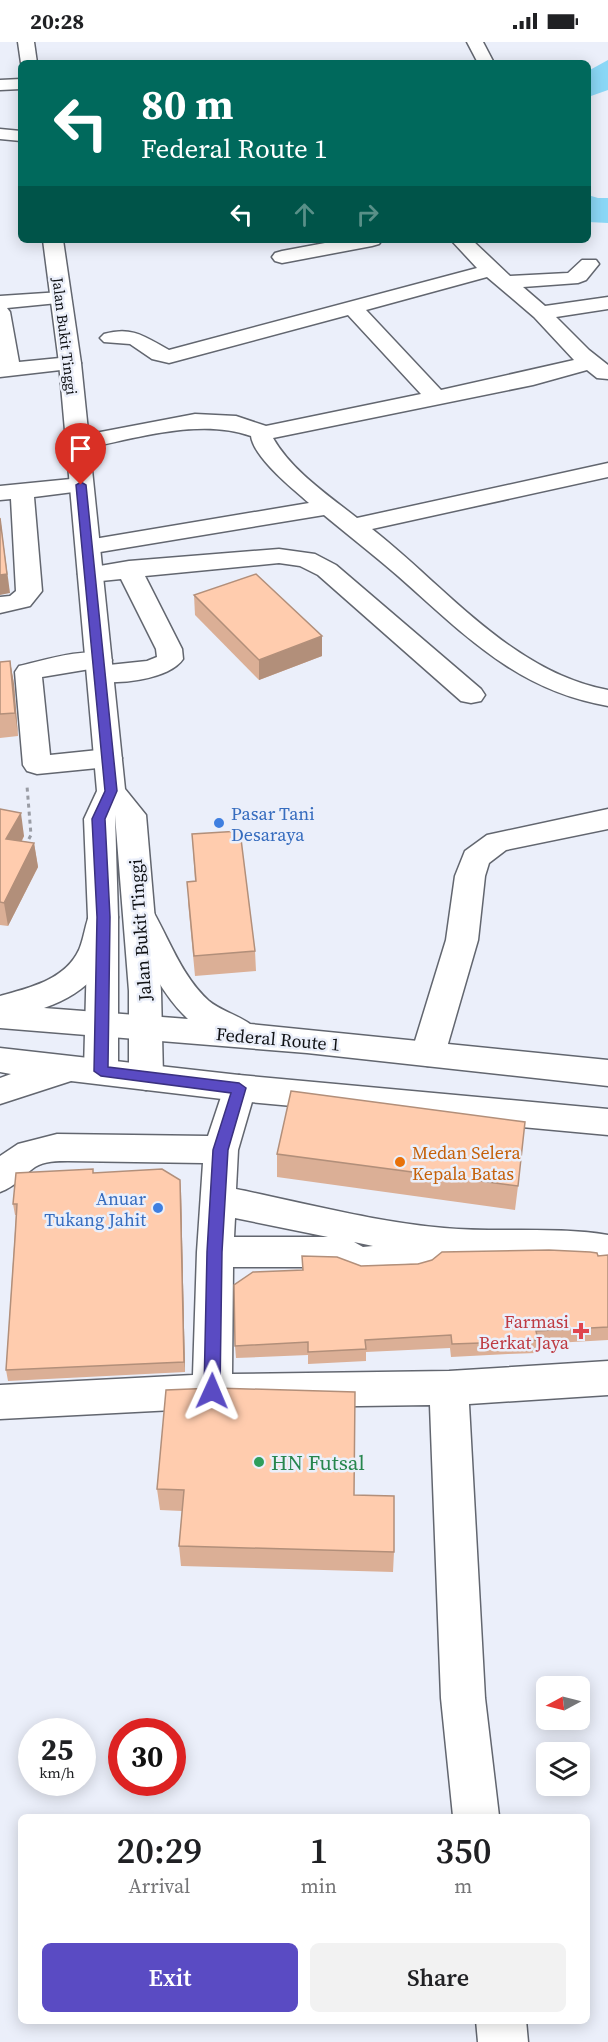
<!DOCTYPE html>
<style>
body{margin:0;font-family:"Source Serif 4",serif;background:#f2f2f2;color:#202124;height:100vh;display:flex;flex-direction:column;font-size:22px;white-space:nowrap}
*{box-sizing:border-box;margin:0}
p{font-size:20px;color:#757577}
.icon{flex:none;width:33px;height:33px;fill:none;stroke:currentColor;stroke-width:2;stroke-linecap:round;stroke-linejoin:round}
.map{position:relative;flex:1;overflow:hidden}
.drawer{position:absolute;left:18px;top:1772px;width:572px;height:210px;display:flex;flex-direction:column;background:#fff;border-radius:9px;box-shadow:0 3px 15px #0003}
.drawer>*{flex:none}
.guide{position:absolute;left:18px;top:18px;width:573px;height:183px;border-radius:9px;box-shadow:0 3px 15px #0003;background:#00695c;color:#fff;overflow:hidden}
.needle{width:39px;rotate:263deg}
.controls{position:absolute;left:536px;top:1634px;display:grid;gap:12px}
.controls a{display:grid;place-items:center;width:54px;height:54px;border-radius:9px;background:#fff;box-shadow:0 3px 15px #0003;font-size:30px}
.speed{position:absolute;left:18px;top:1676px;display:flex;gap:12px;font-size:30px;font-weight:700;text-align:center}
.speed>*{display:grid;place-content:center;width:78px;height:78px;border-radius:50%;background:#fff;box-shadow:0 3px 15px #0003;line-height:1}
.speed small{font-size:15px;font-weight:400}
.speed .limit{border:9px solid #d22;background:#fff;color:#111}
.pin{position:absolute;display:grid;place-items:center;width:51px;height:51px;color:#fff;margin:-62px -26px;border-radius:50% 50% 50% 0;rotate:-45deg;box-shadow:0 0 6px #0007}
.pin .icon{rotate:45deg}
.me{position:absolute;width:66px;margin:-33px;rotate:1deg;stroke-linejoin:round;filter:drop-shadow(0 0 4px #0008)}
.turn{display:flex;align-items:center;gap:21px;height:126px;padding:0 24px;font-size:27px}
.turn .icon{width:78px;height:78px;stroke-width:2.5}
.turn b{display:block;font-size:42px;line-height:51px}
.lanes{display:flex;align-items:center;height:57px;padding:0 24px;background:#0003;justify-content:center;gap:30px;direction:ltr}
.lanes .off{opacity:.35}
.eta{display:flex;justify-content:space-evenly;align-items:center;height:102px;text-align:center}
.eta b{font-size:36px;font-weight:600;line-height:42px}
.action{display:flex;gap:12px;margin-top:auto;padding:12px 24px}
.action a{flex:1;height:69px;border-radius:9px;background:#5a4bc3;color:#fff;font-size:24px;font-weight:600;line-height:69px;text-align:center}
.action a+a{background:#f2f2f2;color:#202124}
.status{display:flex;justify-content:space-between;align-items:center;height:42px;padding:0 30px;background:#fff;direction:ltr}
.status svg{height:16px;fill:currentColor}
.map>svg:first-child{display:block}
</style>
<div class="status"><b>20:28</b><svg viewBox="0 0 49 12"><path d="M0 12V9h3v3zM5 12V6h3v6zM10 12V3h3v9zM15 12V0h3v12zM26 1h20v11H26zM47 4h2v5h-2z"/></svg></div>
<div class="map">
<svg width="608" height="2000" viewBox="0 0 608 2000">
<rect width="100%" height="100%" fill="#ebeffa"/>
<!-- water -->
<g fill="#8ad7f6">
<path d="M 608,18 L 608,48 L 591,54 L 588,86 L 588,29 Z"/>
<path d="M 588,153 L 598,156 L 608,156 L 608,181 L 588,180 Z"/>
</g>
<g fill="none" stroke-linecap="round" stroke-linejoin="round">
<!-- minor casing -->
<g stroke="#62666f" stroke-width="3">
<g id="minor">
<path d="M 467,0 L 483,0 L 494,21 L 478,21 Z"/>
<path d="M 0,87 L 21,89 L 21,99 L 0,97 Z"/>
<path d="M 341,198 L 382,198 L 379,202 L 372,204 L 282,221 L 275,219 L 272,215 L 275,211 L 282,209 Z"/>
<path d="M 451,198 L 472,198 L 510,234 L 568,231 L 582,218 L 596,218 L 599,222 L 586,238 L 578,241 L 523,245 L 545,264 L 608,255 L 608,267 L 556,275 L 589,308 L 608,323 L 608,337 L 597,336 L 587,328 L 533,343 L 273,396 C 292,429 328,453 357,476 L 608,421 L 608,435 L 372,487 C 445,544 513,631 608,648 L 608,664 C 516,648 465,593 398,534 C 374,513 348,493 324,473 L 88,512 L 79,510 L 76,505 L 79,500 L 88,498 L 309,461 C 292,446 254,416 251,394 C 198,375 131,398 77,408 L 69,406 L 66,401 L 69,396 L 195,372 L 236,374 L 266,384 L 421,352 L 348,273 L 169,321 L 152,317 L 130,302 L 104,300 L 100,296 L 104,292 C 133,284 145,295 169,308 L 477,226 ZM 487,235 L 534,275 L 574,318 L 441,348 L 366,268 Z"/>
<path d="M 61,250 L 68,252 L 71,256 L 68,260 L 7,266 L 10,270 L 19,320 L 70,315 L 78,316 L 81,321 L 78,326 L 0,335 L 0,254 Z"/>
<path d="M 81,436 L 89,438 L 93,443 L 89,448 L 34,455 L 42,549 L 30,564 L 0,571 L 0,555 L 10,554 L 16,549 L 11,457 L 0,458 L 0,444 Z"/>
<path d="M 279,507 L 315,512 L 336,523 L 481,647 L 485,653 L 481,659 L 471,661 L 461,659 L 318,533 L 300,524 L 279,521 L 145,534 L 182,607 L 183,617 C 169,638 114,644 91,638 L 87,632 L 90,627 L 42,635 L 50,713 L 108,707 L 118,710 L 122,716 L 118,722 L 108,725 L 37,732 L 27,729 L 23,723 L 15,630 L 19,624 C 46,618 81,606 108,612 L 112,618 L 109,623 L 147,619 L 157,615 L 156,607 L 121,537 L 91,540 L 82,537 L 78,532 L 82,527 L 129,519 Z"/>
<path d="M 608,767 L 608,787 L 506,808 L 489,821 L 485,834 L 478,898 L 445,1012 L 440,1021 L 428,1024 L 416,1021 L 411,1012 L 446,898 L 455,834 L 465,809 L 487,793 Z"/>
<path d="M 239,1033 L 251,1037 L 256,1046 L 238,1108 L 236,1147 C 305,1161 374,1180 444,1186 C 498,1191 554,1184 608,1193 L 608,1223 C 554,1214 500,1221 446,1216 L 430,1229 L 417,1233 L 360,1235 L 335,1225 L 233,1225 L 232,1332 L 449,1329 L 608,1319 L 608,1353 L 469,1362 L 485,1656 L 499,1774 L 453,1774 L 441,1656 L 430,1363 L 212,1366 L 0,1377 L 0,1343 L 193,1333 L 197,1210 L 203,1121 L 68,1119 C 57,1119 45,1119 35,1125 C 22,1134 15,1145 0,1150 L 0,1114 L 18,1102 L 57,1092 L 208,1094 L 227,1037 ZM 235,1176 L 328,1195 L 234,1195 ZM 354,1200 L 373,1204 L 363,1205 Z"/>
<path d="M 476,1978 L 526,1978 L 528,2000 L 478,2000 Z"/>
</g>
</g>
<!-- major casing -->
<g stroke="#62666f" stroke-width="3">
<g id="major">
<path d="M 18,0 L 34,0 L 37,21 L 21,21 Z"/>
<path d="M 43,198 L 63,198 L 81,321 L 125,747 L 146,773 L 161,949 L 163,1035 L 158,1044 L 146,1048 L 134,1044 L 129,1035 L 129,949 L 115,773 L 118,875 L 118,1029 L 113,1038 L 101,1042 L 89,1038 L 84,1029 L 88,875 L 84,777 L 97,749 L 59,321 Z"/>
</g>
</g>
<!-- highway casing -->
<g stroke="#62666f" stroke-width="3">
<g id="highway">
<path d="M 21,37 L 21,47 L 0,48 L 0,38 Z"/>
<path d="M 139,861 L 150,864 C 169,896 181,934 209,959 C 221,969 238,973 250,982 L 608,1018 L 608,1044 L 307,1011 L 0,986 L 0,954 C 29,946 65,938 79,908 C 85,894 85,880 92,867 L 103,864 L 114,867 L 118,875 C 109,924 92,949 44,966 L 188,977 C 158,949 142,908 124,872 L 128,864 Z"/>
<path d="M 0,1006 L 239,1033 L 608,1067 L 608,1093 L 239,1059 L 71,1039 L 0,1062 L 0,1036 L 11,1032 L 0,1030 Z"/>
</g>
</g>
<!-- path -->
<path stroke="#999ca4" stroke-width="3" stroke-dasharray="4 4" stroke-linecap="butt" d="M 25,804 L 31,793 L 27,744"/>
<!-- minor -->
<use href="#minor" fill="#fff" fill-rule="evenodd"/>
<!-- major -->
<use href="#major" fill="#fff" fill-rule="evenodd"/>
<!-- highway -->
<use href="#highway" fill="#fff" fill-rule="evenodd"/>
</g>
<!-- wall -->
<g fill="#dbaf96">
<path d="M 194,553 L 322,614 L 259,638 L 195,573 Z"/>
<path d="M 10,619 L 14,642 L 18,694 L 0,696 L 0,620 Z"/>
<path d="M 0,767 L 24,794 L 22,799 L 34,801 L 38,825 L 8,884 L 0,883 Z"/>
<path d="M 192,792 L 255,909 L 256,929 L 195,934 L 188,860 L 195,839 Z"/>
<path d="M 277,1112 L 518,1144 L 515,1168 L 277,1135 Z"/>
<path d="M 94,1131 L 181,1149 L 185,1330 L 8,1339 L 6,1328 L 16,1173 L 15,1173 L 13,1162 Z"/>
<path d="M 608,1213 L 608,1298 L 537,1302 L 536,1311 L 508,1312 L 451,1315 L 450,1306 L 366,1310 L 366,1319 L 308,1322 L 308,1313 L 236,1316 L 235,1304 L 302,1228 L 302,1214 L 361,1224 Z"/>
<path d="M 157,1447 L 354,1453 L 394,1510 L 393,1530 L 181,1524 L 179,1504 L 182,1469 L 160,1468 Z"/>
</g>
<!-- shaded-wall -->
<g fill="#b28f7a">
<path d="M 0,475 L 10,551 L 0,553 Z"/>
<path d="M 322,594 L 322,614 L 259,638 L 259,618 Z"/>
<path d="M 10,619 L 14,642 L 18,694 L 15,671 Z"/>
<path d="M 21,771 L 24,794 L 10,820 L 6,797 Z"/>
<path d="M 34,801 L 38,825 L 8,884 L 4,861 Z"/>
<path d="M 180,1138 L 181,1149 L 185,1330 L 184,1320 Z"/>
</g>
<!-- building -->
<g fill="#ffccae" stroke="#b28f7a" stroke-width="1.5">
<path d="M 0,476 L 7,532 L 0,533 Z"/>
<path d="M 256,532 L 322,594 L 259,618 L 194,553 Z"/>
<path d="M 10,619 L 15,671 L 0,672 L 0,620 Z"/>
<path d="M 0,767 L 21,771 L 6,797 L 34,801 L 4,861 L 0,860 Z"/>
<path d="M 240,789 L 255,909 L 194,914 L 187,840 L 196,839 L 192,792 Z"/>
<path d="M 291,1049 L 525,1080 L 518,1144 L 277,1112 Z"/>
<path d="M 93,1127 L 93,1131 L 162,1127 L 180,1138 L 184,1320 L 6,1328 L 15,1196 L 17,1162 L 13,1162 L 16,1131 Z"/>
<path d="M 549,1208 L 590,1210 L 597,1211 L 598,1214 L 608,1213 L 608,1285 L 536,1289 L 538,1298 L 510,1300 L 452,1302 L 451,1293 L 365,1298 L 366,1307 L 308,1310 L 308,1300 L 235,1304 L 234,1243 L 253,1230 L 303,1228 L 302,1214 L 337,1215 L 361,1224 L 418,1222 L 432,1218 L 442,1210 Z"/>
<path d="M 215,1346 L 355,1350 L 354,1453 L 394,1454 L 394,1510 L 179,1504 L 184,1448 L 157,1447 L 166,1348 Z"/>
</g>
<!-- route -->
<path fill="#5a4bc3" stroke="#3a317f" stroke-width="1.5" d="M 81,440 L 86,443 L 117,749 L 105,777 L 110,875 L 108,1025 L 239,1041 L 246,1046 L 228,1108 L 222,1210 L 220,1349 L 218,1354 L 212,1356 L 207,1354 L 204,1349 L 207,1210 L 213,1108 L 231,1051 L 101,1034 L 94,1029 L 97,875 L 92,777 L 105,749 L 76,443 Z"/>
<!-- markers -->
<g fill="#3f7fe0" stroke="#ebeffa" stroke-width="2">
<circle cx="219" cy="781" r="6"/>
<circle cx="158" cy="1166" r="6"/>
</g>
<circle fill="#e8710a" stroke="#ebeffa" stroke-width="2" cx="400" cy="1120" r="6"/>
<path fill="#e0444e" stroke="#ebeffa" stroke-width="2" d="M578 1280h6v6h6v6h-6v6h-6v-6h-6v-6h6z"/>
<circle fill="#2e9e5b" stroke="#ebeffa" stroke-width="2" cx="259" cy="1420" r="6"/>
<g text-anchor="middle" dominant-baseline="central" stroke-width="5" stroke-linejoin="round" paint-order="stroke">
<!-- far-street labels -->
<g font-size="15" fill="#0f1114" stroke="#ebeffa">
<text transform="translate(65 294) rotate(83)">Jalan Bukit Tinggi</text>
</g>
<!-- shop labels -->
<g font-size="18" fill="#366cbe" stroke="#ebeffa" text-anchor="start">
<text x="231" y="771">Pasar Tani<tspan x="231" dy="21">Desaraya</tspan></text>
<text x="146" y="1156" text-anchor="end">Anuar<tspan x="146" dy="21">Tukang Jahit</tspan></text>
</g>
<!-- street labels -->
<g font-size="18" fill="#0f1114" stroke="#ebeffa">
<text transform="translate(140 888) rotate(-94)">Jalan Bukit Tinggi</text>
<text transform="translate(278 997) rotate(5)">Federal Route 1</text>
</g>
<!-- food labels -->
<g font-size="18" fill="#c56008" stroke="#ebeffa" text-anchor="start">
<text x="412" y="1110">Medan Selera<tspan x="412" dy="21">Kepala Batas</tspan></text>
</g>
<!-- health labels -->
<g font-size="18" fill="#be3a42" stroke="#ebeffa" text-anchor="end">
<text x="569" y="1279">Farmasi<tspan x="569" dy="21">Berkat Jaya</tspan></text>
</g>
<!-- near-leisure labels -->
<g font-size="21" fill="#27864d" stroke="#ebeffa" text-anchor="start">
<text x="271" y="1420">HN Futsal</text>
</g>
</g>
</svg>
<div class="controls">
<a><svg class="needle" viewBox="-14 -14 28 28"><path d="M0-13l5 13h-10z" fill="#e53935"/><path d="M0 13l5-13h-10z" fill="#757577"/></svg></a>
<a><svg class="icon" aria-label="layers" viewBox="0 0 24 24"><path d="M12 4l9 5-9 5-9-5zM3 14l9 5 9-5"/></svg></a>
</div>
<div class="speed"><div>25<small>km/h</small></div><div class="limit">30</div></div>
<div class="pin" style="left:81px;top:443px;background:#d93025"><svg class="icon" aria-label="arrive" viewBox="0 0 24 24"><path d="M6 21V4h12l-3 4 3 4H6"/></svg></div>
<svg class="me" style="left:212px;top:1349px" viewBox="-20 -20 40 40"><path d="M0-17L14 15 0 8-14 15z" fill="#5a4bc3" stroke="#fff" stroke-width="4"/></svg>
<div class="guide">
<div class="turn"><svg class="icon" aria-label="left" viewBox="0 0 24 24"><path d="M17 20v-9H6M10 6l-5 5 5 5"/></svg><div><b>80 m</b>Federal Route 1</div></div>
<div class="lanes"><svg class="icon" aria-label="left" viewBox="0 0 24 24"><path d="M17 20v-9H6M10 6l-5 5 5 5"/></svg><svg class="icon off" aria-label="ahead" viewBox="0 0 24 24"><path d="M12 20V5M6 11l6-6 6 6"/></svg><svg class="icon off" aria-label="right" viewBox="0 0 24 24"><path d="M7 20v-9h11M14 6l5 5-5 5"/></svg></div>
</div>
<section class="drawer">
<div class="eta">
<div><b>20:29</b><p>Arrival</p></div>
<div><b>1</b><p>min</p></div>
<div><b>350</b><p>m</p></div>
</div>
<div class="action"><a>Exit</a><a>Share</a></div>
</section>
</div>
